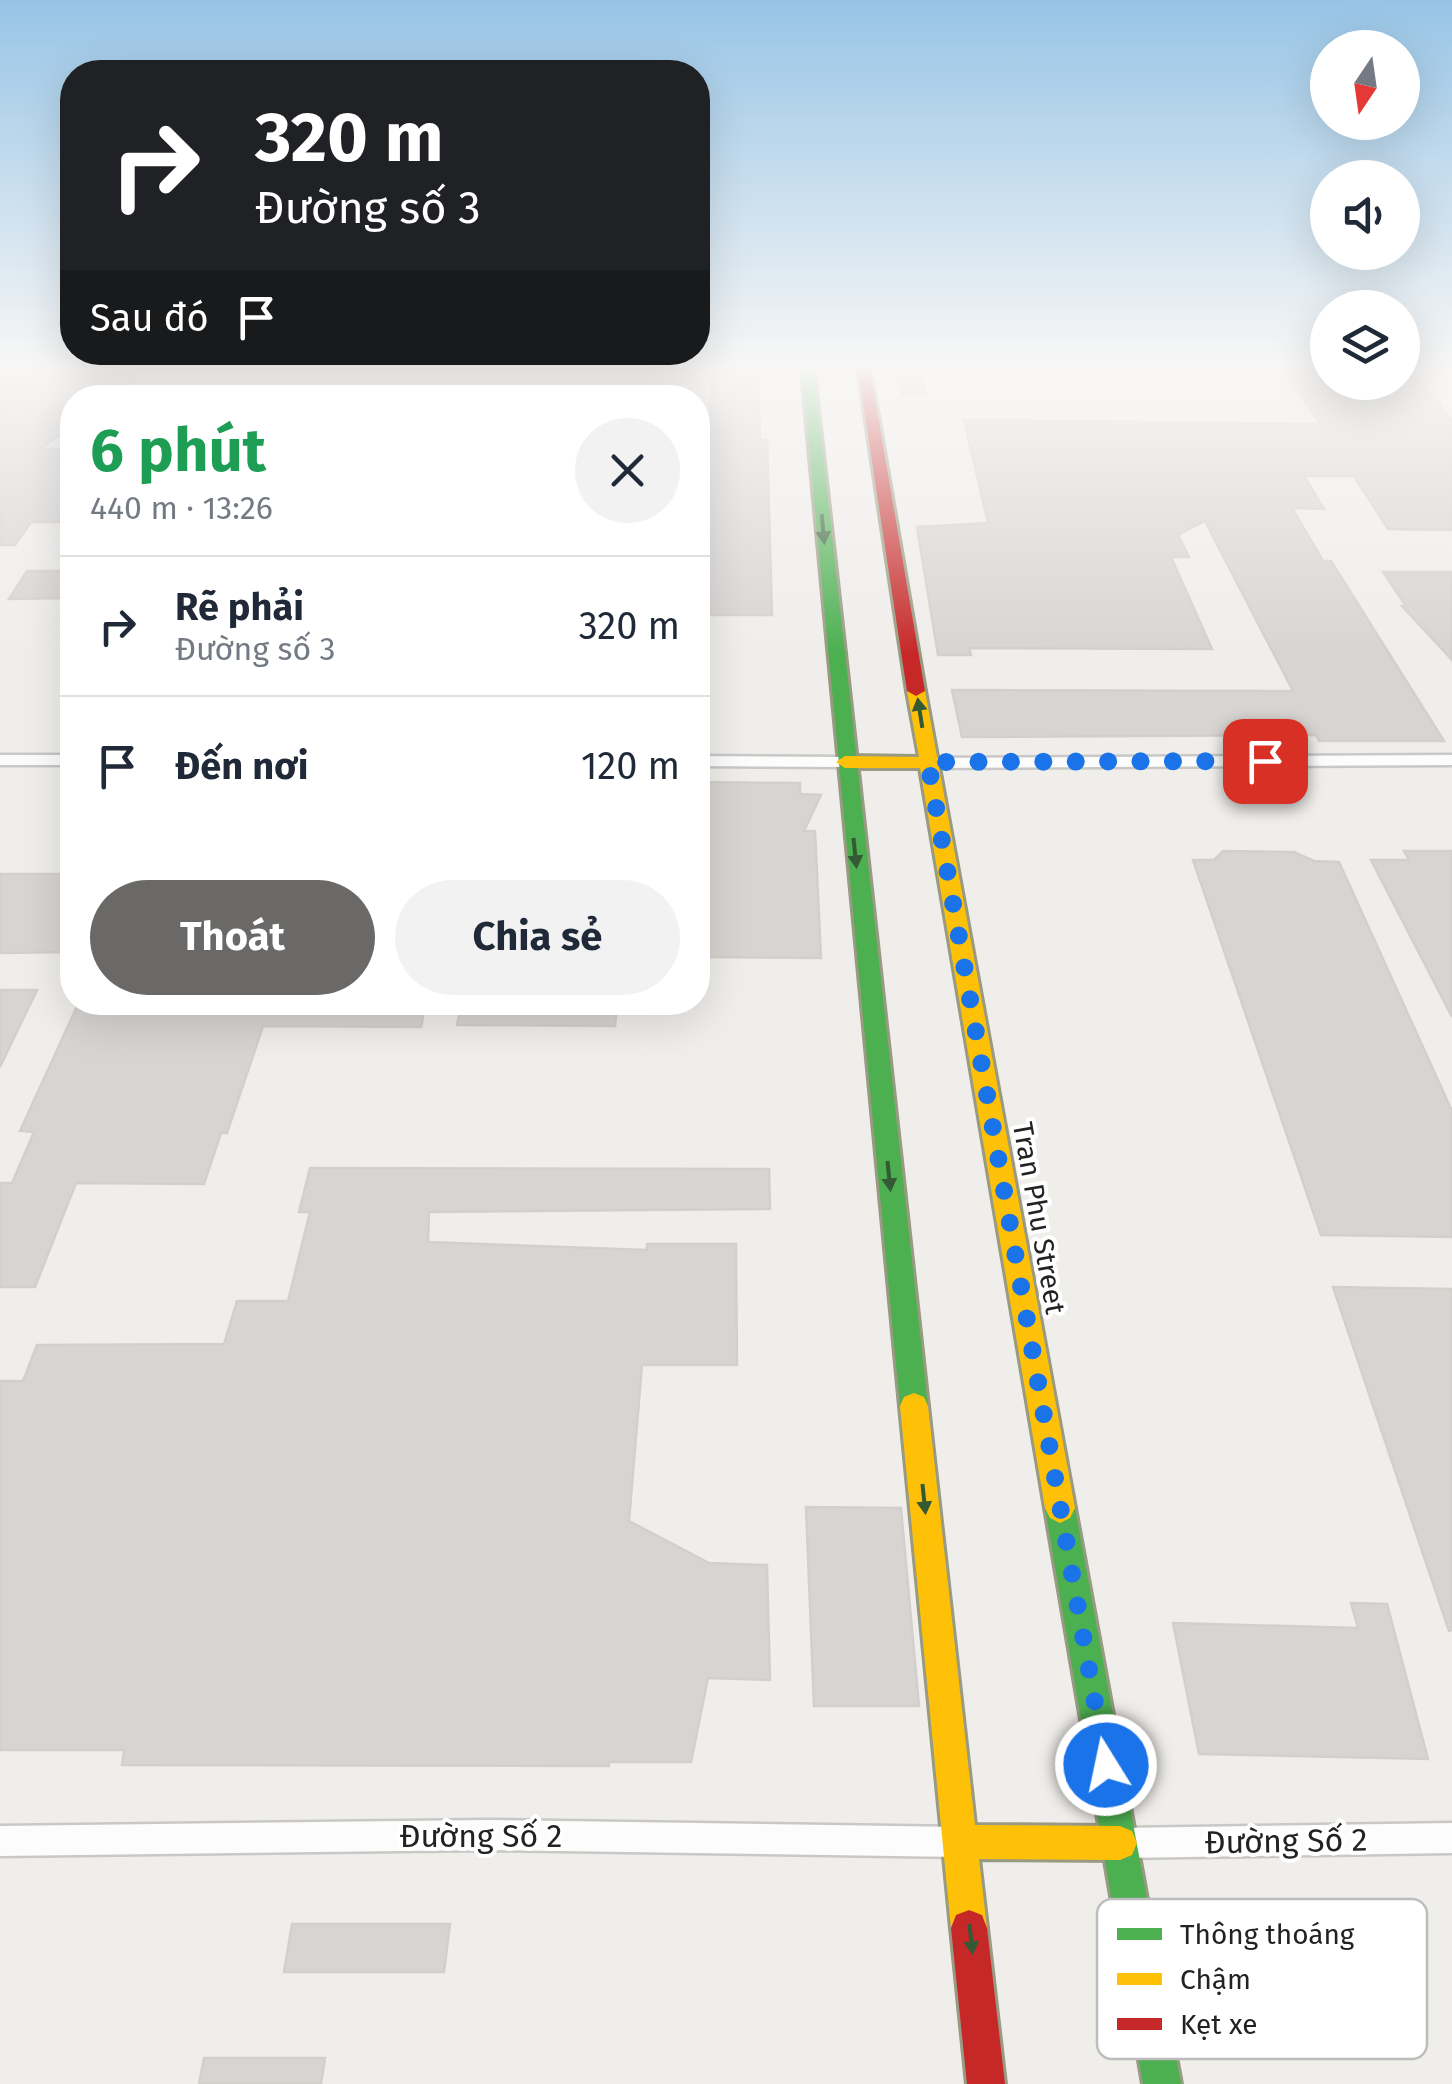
<!DOCTYPE html>
<html lang="vi">
<meta charset="utf-8">
<style>
body{margin:0;font-family:"Fira Sans",sans-serif;background:#f2f2f3;color:#1f2937;height:100vh;display:flex;flex-direction:column;font-size:38px;white-space:nowrap}
*{box-sizing:border-box;margin:0}
p{font-size:32px;color:#747a83}
.icon{flex:none;width:55px;height:55px;fill:none;stroke:currentColor;stroke-width:2;stroke-linecap:round;stroke-linejoin:round}
.map{position:relative;flex:1;overflow:hidden}
.drawer{position:absolute;left:60px;top:385px;width:650px;height:630px;display:flex;flex-direction:column;background:#fff;border-radius:40px;box-shadow:0 10px 40px #0002}
.drawer>*{flex:none}
.top-card{position:absolute;left:60px;top:60px;width:650px;height:305px;border-radius:40px;box-shadow:0 10px 40px #0002;background:#202124;color:#fff;overflow:hidden}
.needle{width:65px;rotate:193deg}
.controls{position:absolute;left:1310px;top:30px;display:grid;gap:20px}
.controls a{display:grid;place-items:center;width:110px;height:110px;border-radius:50%;background:#fff;box-shadow:0 10px 40px #0002;font-size:50px}
.pin{position:absolute;display:grid;place-items:center;width:85px;height:85px;color:#fff;margin:-42px;border-radius:20px;box-shadow:0 5px 15px #0006}
.me{position:absolute;width:110px;margin:-55px;rotate:350deg;stroke-linejoin:round;filter:drop-shadow(0 0 8px #0008)}
.turn{display:flex;align-items:center;gap:35px;height:210px;padding:0 30px;font-size:45px}
.turn .icon{width:130px;height:130px;stroke-width:2.5}
.turn b{display:block;font-size:70px;line-height:85px}
.then{display:flex;align-items:center;height:95px;padding:0 30px;background:#0003;gap:20px;font-size:38px}
.round{display:grid;place-items:center;flex:none;width:105px;height:105px;border-radius:52px;background:#f2f2f3}
.summary{display:flex;align-items:center;justify-content:space-between;height:170px;padding:0 30px}
h1{font-size:60px;font-weight:700;line-height:75px;color:#1e9e55}
.cta{display:flex;gap:20px;margin-top:auto;padding:20px 30px}
.cta a{flex:1;height:115px;border-radius:60px;background:#6a6968;color:#fff;font-size:40px;font-weight:700;line-height:115px;text-align:center}
.cta a+a{background:#f2f2f3;color:#1f2937}
ul{padding:0;list-style:none}
li{display:flex;align-items:center;gap:30px;height:140px;padding:0 30px;border-top:2px solid #e0e1e3}
li div{flex:1}
li b{display:block;font-size:38px}
li em{font-style:normal}
.map>svg:first-child{display:block}
</style>
<div class="map">
<svg width="1452" height="2084" viewBox="0 0 1452 2084">
<rect width="100%" height="100%" fill="#f0eeeb"/>
<!-- building -->
<g fill="#d7d4d2" stroke="#d3d0cc" stroke-width="2.5">
<path d="M 0,363 L 42,363 L 34,372 L 138,372 L 119,398 L 72,398 L 72,426 L 41,449 L 72,449 L 72,522 L 31,522 L 15,545 L 0,545 Z"/>
<path d="M 711,363 L 757,363 L 760,440 L 767,440 L 772,615 L 698,615 L 698,440 L 710,440 Z"/>
<path d="M 895,363 L 920,363 L 925,395 L 902,395 Z"/>
<path d="M 1281,363 L 1328,363 L 1328,382 L 1402,382 L 1402,363 L 1406,363 L 1452,420 L 1452,530 L 1388,529 L 1354,476 L 1304,476 L 1324,509 L 1292,508 L 1323,561 L 1331,561 L 1444,741 L 1319,741 L 1316,735 L 962,737 L 952,690 L 1293,691 L 1205,521 L 1178,535 L 1189,557 L 1171,557 L 1212,649 L 969,648 L 971,655 L 938,655 L 917,527 L 988,523 L 964,420 L 1320,424 Z"/>
<path d="M 27,571 L 72,571 L 72,598 L 9,599 Z"/>
<path d="M 1383,572 L 1452,572 L 1452,660 L 1402,606 L 1406,606 Z"/>
<path d="M 698,782 L 800,783 L 800,794 L 821,795 L 804,831 L 815,831 L 821,958 L 698,957 Z"/>
<path d="M 1223,851 L 1294,852 L 1314,861 L 1339,862 L 1452,1111 L 1452,1237 L 1321,1235 L 1193,860 L 1214,860 Z"/>
<path d="M 1404,851 L 1452,851 L 1452,1017 L 1371,860 L 1409,860 Z"/>
<path d="M 0,874 L 72,874 L 72,952 L 0,953 Z"/>
<path d="M 0,990 L 37,990 L 0,1067 Z"/>
<path d="M 79,1002 L 426,1002 L 421,1027 L 263,1026 L 227,1133 L 221,1133 L 204,1184 L 76,1183 L 35,1287 L 0,1287 L 0,1183 L 12,1183 L 34,1132 L 20,1131 Z"/>
<path d="M 462,1002 L 617,1002 L 615,1026 L 457,1025 Z"/>
<path d="M 310,1168 L 769,1169 L 770,1209 L 429,1212 L 428,1242 L 647,1250 L 647,1244 L 736,1244 L 737,1365 L 642,1365 L 629,1521 L 709,1563 L 767,1565 L 770,1680 L 708,1678 L 691,1762 L 609,1762 L 609,1766 L 122,1765 L 124,1750 L 0,1750 L 0,1381 L 23,1381 L 37,1345 L 224,1344 L 237,1301 L 288,1301 L 310,1212 L 299,1212 Z"/>
<path d="M 1333,1287 L 1452,1289 L 1452,1630 L 1449,1631 Z"/>
<path d="M 806,1507 L 901,1508 L 919,1706 L 814,1706 Z"/>
<path d="M 1351,1603 L 1387,1604 L 1428,1759 L 1199,1754 L 1173,1623 L 1358,1628 Z"/>
<path d="M 292,1924 L 450,1924 L 444,1972 L 284,1972 Z"/>
<path d="M 204,2058 L 325,2058 L 321,2084 L 199,2084 Z"/>
</g>
<g fill="none" stroke-linecap="round" stroke-linejoin="round">
<!-- street casing -->
<g stroke="#c9c8c7" stroke-width="5">
<g id="street">
<rect x="0" y="755" width="72" height="10"/>
<path d="M 1452,755 L 1452,765 L 928,768 L 920,763 L 928,758 Z"/>
<path d="M 698,756 L 845,757 L 853,762 L 845,767 L 698,766 Z"/>
<path d="M 487,1820 L 961,1827 L 972,1831 L 976,1842 L 972,1853 L 961,1857 L 487,1850 L 0,1856 L 0,1826 Z"/>
<path d="M 1452,1823 L 1452,1853 L 1120,1858 L 1109,1854 L 1105,1843 L 1109,1832 L 1120,1828 Z"/>
</g>
</g>
<!-- fast casing -->
<g stroke="#999a82" stroke-width="6">
<g id="fast">
<path d="M 801,363 L 813,363 L 928,1406 L 924,1415 L 914,1419 L 904,1415 L 900,1406 Z"/>
<path d="M 1060,1493 L 1070,1498 L 1075,1508 L 1181,2084 L 1143,2084 L 1045,1508 L 1050,1498 Z"/>
</g>
</g>
<!-- slow casing -->
<g stroke="#999a82" stroke-width="6">
<g id="slow">
<path d="M 916,686 L 925,691 L 1075,1508 L 1070,1518 L 1060,1523 L 1050,1518 L 1045,1508 L 920,768 L 845,768 L 836,762 L 845,756 L 919,757 L 907,691 Z"/>
<path d="M 914,1393 L 924,1397 L 928,1406 L 975,1825 L 1120,1826 L 1132,1831 L 1137,1843 L 1132,1855 L 1120,1860 L 979,1859 L 987,1928 L 982,1941 L 969,1946 L 956,1941 L 951,1928 L 900,1406 L 904,1397 Z"/>
</g>
</g>
<!-- jam casing -->
<g stroke="#999a82" stroke-width="6">
<g id="jam">
<path d="M 857,363 L 869,363 L 925,691 L 916,696 L 907,691 Z"/>
<path d="M 969,1910 L 982,1915 L 987,1928 L 1005,2084 L 967,2084 L 951,1928 L 956,1915 Z"/>
</g>
</g>
<!-- street -->
<use href="#street" fill="#fdfcfc" fill-rule="evenodd"/>
<!-- fast -->
<use href="#fast" fill="#4caf50" fill-rule="evenodd"/>
<!-- slow -->
<use href="#slow" fill="#ffc107" fill-rule="evenodd"/>
<!-- jam -->
<use href="#jam" fill="#c62828" fill-rule="evenodd"/>
</g>
<!-- one-way arrows -->
<defs><path id="oneway-solid" d="M-6-.8H1V-3.2L6.5 0L1 3.2V.8H-6Z" transform="scale(2.5)"/></defs>
<g fill="#335a34">
<use href="#oneway-solid" transform="translate(823 529) rotate(85)"/>
<use href="#oneway-solid" transform="translate(920 713) rotate(-99)"/>
<use href="#oneway-solid" transform="translate(855 853) rotate(84)"/>
<use href="#oneway-solid" transform="translate(889 1176) rotate(84)"/>
<use href="#oneway-solid" transform="translate(924 1499) rotate(84)"/>
<use href="#oneway-solid" transform="translate(971 1939) rotate(84)"/>
</g>
<!-- sky -->
<linearGradient id="sky" x2="0" y2="1"><stop stop-color="#97c4e6"/><stop offset="0.56" stop-color="#f8f7f6"/><stop offset="1" stop-color="#f8f7f6" stop-opacity="0"/></linearGradient>
<rect width="1452" height="654" fill="url(#sky)"/>
<g fill="none" stroke-linecap="round" stroke-linejoin="round">
<!-- route -->
<path stroke="#1a73e8" stroke-width="18" stroke-dasharray="0 32.4" d="M 1106,1765 L 928,762 L 1265,761"/>
</g>
<g text-anchor="middle" dominant-baseline="central" stroke-width="8" stroke-linejoin="round" paint-order="stroke">
<!-- street labels -->
<g font-size="28" fill="#222" stroke="#fff">
<text transform="translate(1039 1218) rotate(80)">Tran Phu Street</text>
</g>
<!-- near-street labels -->
<g font-size="32" fill="#222" stroke="#fff">
<text x="481" y="1836">Đường Số 2</text>
<text transform="translate(1286 1841) rotate(-1)">Đường Số 2</text>
</g>
</g>
<!-- legend -->
<rect x="1097" y="1899" width="330" height="160" rx="15" fill="#fff" stroke="#bdbdbd" stroke-width="2.5"/>
<rect x="1117" y="1928" width="45" height="12" fill="#4caf50"/>
<rect x="1117" y="1973" width="45" height="12" fill="#ffc107"/>
<rect x="1117" y="2018" width="45" height="12" fill="#c62828"/>
<g font-size="28" fill="#222">
<text x="1180" y="1944">Thông thoáng</text>
<text x="1180" y="1989">Chậm</text>
<text x="1180" y="2034">Kẹt xe</text>
</g>
</svg>
<div class="controls">
<a><svg class="needle" viewBox="-14 -14 28 28"><path d="M0-13l5 13h-10z" fill="#e53935"/><path d="M0 13l5-13h-10z" fill="#747a83"/></svg></a>
<a><svg class="icon" aria-label="sound" viewBox="0 0 24 24"><path d="M4 9h4l5-4v14l-5-4H4zM17 9q2 3 0 6"/></svg></a>
<a><svg class="icon" aria-label="layers" viewBox="0 0 24 24"><path d="M12 4l9 5-9 5-9-5zM3 14l9 5 9-5"/></svg></a>
</div>
<div class="pin" style="left:1265px;top:761px;background:#d93025"><svg class="icon" aria-label="arrive" viewBox="0 0 24 24"><path d="M6 21V4h12l-3 4 3 4H6"/></svg></div>
<svg class="me" style="left:1106px;top:1765px" viewBox="-20 -20 40 40"><circle r="17" fill="#1a73e8" stroke="#fff" stroke-width="3"/><path d="M0-11L8 9 0 5-8 9z" fill="#fff"/></svg>
<div class="top-card">
<div class="turn"><svg class="icon" aria-label="right" viewBox="0 0 24 24"><path d="M7 20v-9h11M14 6l5 5-5 5"/></svg><div><b>320 m</b>Đường số 3</div></div>
<div class="then">Sau đó<svg class="icon" aria-label="arrive" viewBox="0 0 24 24"><path d="M6 21V4h12l-3 4 3 4H6"/></svg></div>
</div>
<section class="drawer">
<div class="summary"><div><h1>6 phút</h1><p>440 m · 13:26</p></div><a class="round"><svg class="icon" aria-label="close" viewBox="0 0 24 24"><path d="M6 6l12 12M18 6L6 18"/></svg></a></div>
<ul>
<li><svg class="icon" aria-label="right" viewBox="0 0 24 24"><path d="M7 20v-9h11M14 6l5 5-5 5"/></svg><div><b>Rẽ phải</b><p>Đường số 3</p></div><em>320 m</em></li>
<li><svg class="icon" aria-label="arrive" viewBox="0 0 24 24"><path d="M6 21V4h12l-3 4 3 4H6"/></svg><div><b>Đến nơi</b></div><em>120 m</em></li>
</ul>
<div class="cta"><a>Thoát</a><a>Chia sẻ</a></div>
</section>
</div>
